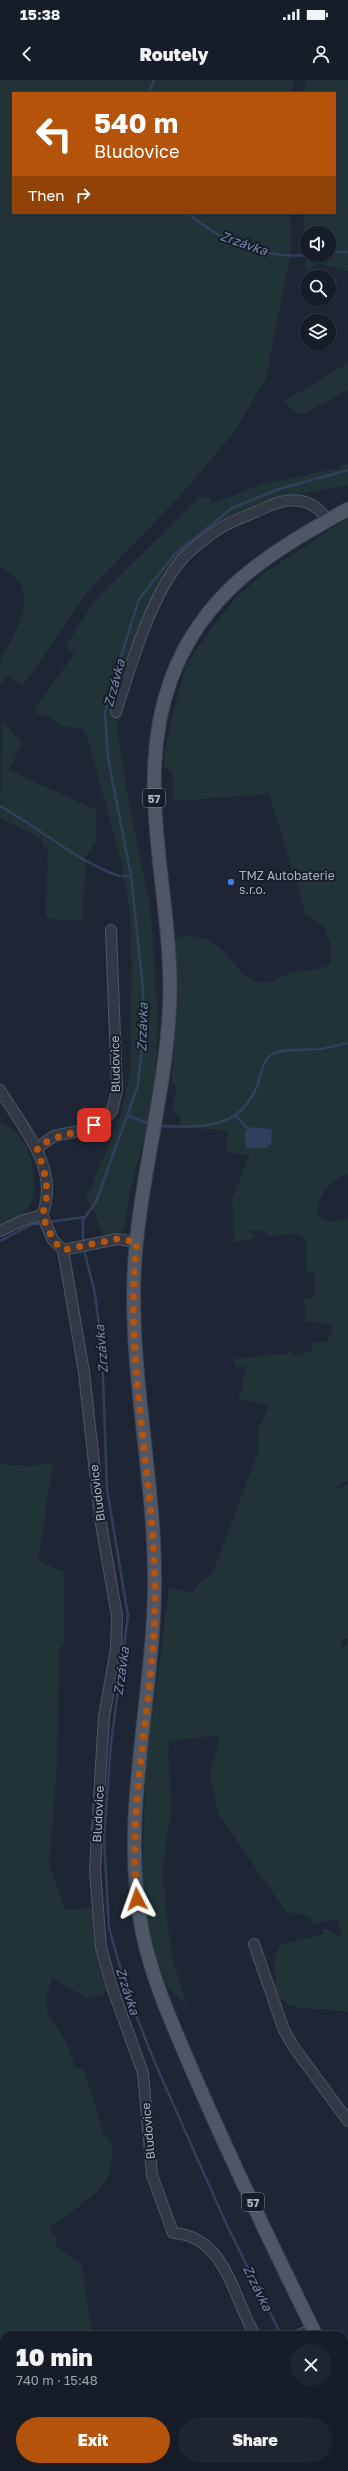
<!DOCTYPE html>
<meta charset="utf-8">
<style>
body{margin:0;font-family:"Golos Text",sans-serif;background:#1f2530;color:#f1f3f6;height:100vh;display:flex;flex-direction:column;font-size:15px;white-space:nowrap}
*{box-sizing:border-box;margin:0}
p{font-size:13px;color:#9ea1a8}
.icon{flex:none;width:22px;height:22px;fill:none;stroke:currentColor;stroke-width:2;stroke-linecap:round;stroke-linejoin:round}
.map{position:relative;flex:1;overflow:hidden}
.drawer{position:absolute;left:0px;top:2251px;width:348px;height:140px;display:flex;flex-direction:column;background:#161c28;border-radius:12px 12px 0 0;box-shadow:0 1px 3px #0004,0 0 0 1px #353a45}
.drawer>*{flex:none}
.guide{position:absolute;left:12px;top:12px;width:324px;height:122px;border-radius:0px;box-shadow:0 1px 3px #0004,0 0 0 1px #353a45;background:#b45309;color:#fff;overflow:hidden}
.fabs{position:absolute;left:300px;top:146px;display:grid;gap:8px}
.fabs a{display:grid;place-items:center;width:36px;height:36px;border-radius:50%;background:#161c28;box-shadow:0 1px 3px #0004,0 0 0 1px #353a45;font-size:20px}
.pin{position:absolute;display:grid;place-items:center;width:34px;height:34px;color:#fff;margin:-17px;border-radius:8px;box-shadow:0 2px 6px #0006}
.me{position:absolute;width:44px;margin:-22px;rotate:356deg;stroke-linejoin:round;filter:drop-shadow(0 0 3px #0008)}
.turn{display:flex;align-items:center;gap:14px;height:84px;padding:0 16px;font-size:18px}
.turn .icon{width:52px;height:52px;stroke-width:2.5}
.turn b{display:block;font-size:28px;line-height:34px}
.then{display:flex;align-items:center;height:38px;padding:0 16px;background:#0003;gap:8px;font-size:15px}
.round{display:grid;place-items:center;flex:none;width:42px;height:42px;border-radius:21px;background:#1f2530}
.overview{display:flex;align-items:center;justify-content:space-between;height:68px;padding:0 16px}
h1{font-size:24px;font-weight:800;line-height:30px}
.action{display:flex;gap:8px;margin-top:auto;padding:8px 16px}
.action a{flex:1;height:46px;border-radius:24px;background:#b45309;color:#fff;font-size:16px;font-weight:800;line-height:46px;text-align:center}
.action a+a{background:#1f2530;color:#f1f3f6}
.status{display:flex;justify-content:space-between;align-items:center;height:28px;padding:0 20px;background:#161c28;direction:ltr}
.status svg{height:11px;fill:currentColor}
header{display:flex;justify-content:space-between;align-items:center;height:52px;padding:0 16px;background:#161c28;font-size:18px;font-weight:800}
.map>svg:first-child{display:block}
</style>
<div class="status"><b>15:38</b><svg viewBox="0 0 49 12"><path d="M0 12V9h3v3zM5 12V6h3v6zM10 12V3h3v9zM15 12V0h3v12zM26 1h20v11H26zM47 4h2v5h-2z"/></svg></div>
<header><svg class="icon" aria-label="back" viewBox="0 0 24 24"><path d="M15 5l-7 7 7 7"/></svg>Routely<svg class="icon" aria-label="person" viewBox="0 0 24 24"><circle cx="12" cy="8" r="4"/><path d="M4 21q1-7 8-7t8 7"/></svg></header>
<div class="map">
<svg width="348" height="2391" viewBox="0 0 348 2391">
<rect width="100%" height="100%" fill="#1e2635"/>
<!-- green -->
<g fill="#213337" fill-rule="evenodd">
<path d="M 0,0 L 293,0 L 292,13 L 13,13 L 13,133 L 289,133 L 292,166 L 266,298 L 234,352 L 182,414 L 88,511 L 27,600 L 22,605 L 8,595 L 0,606 C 0,599 0,589 0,582 C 1,577 5,573 7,568 C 22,539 40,506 0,487 Z"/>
<path d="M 306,0 L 348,0 L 348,191 L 318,183 L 306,192 L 303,133 L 335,133 L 335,13 L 302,13 ZM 307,153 L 329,153 L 329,175 L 307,175 Z"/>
<path d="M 348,283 L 348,310 L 301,335 L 283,322 Z"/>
<path d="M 348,383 L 348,405 L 285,417 L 229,436 L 204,455 L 159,506 L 125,611 L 117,648 L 126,707 L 151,831 L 158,947 L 155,999 L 148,1045 L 130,1111 L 124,1150 L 105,1158 L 85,1113 L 90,1110 L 120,1037 L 131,989 L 132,884 L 130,833 L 122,784 L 88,660 L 83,649 L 60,645 L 53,638 L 35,633 L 38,624 L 77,570 L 72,572 L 68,569 L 67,564 L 96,519 L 201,416 L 211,419 L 211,424 L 263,404 L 338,388 Z"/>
<path d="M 348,438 L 348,1095 C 331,1097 316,1120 317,1136 L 333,1142 L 348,1139 L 348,1400 L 333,1409 L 340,1409 L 348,1403 L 348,1559 L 341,1559 L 343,1569 L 348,1561 L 348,1932 C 327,1926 287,1936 277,1912 C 273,1903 278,1893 273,1882 L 280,1865 L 323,1854 L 322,1850 L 328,1849 L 341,1859 L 339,1838 L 312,1845 L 310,1836 L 286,1832 L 218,1733 L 210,1694 L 220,1655 L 168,1661 L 171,1731 L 162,1791 L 171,1873 L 187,1926 L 167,1907 L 151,1862 L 142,1808 L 146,1684 L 169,1507 L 193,1513 L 198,1504 L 213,1493 L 258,1372 L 258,1350 L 269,1325 L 239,1319 L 246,1287 L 235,1286 L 234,1279 L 286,1274 L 290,1269 L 294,1274 L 300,1276 L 311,1271 L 313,1263 L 326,1262 L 331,1255 L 332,1248 C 326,1241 314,1241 306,1243 L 304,1219 L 316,1217 L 314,1193 L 306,1191 L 306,1159 L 299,1153 L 267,1156 L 266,1150 L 249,1151 L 256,1158 L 234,1163 L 232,1119 L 249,1076 L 226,1072 L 228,1050 L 182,1048 L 179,1043 L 182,1038 L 174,1033 L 173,1023 L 177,1006 L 172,1002 L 176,941 L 175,861 L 177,857 C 233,847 230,908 270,902 C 277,901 281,896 287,894 C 301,889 314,893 329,885 L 332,877 L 331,865 L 324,846 L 306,834 L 269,714 L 174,721 L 172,692 L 164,688 L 164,677 L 171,640 L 186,585 L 206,556 L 236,517 L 267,491 Z"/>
<path d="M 2,641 L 22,663 L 9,690 L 96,730 L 96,761 L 85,778 L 83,841 L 49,839 L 46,835 L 48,769 L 41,765 L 42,759 L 0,738 Z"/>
<path d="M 0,1043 C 21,1051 31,1069 33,1090 C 34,1104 37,1116 28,1128 C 21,1137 9,1142 0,1147 Z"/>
<path d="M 53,1383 L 38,1481 L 64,1492 L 64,1564 L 59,1571 L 57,1687 L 49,1785 L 66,1830 L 94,1827 L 106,1910 L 103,1915 L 86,1918 L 52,1897 L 47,1917 L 48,1936 C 58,1945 73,1973 74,1986 L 84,1989 L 104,2055 L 112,2063 C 112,2075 112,2089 106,2100 C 96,2117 65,2135 49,2148 L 56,2157 L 56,2165 L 82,2186 L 92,2255 L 4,2255 L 4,2387 L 107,2387 L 109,2391 L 0,2391 L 0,1384 L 29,1386 Z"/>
<path d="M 164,2387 L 242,2387 L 242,2391 L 166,2391 Z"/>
</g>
<!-- water -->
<path fill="#313f5c" d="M 251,1047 L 272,1049 L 271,1065 L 267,1068 L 247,1068 L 245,1064 L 245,1051 Z"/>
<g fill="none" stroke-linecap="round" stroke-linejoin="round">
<!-- stream -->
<g stroke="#313f5c" stroke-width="2.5">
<path d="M 149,13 L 154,0"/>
<path d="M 188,133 C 219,161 265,179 307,175"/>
<path d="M 329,172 L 348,172"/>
<path d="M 0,726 C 40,748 76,781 119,796"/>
<path d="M 122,796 L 131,796"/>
<path d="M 126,1035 L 150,1044"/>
<path d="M 235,1035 L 247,1048"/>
<path d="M 159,1046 C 200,1047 239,1051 257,1006 C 262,994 261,981 273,974 C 281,968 310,970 321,969 C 330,967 339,965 348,963"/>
<path d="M 48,1142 L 85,1137"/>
<path d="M 0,1161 L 33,1144 L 43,1143"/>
<path d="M 83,1164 L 83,1140 L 96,1122 L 138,1005 L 143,954 L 143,909 L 131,796 L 108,678 L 105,633 L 108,618 L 139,519 L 175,474 L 232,428 L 279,409 L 348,390"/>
<path d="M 84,1169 L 95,1214 L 102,1268 L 107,1409 L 128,1536 L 111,1663 L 104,1758 L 109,1848 L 128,1915 L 155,1983 L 225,2141 L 281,2255"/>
<path d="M 332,2387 L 334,2391"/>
</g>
<!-- minor casing -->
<g stroke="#4f5564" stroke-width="12">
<g id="minor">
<path d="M 116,632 C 131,585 151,514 184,477 C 193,468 206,458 217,450 C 232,440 253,434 269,426 C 291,416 314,418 327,440"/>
<path d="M 0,1010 C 22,1047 61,1089 42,1135 L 53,1160 L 63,1170 L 84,1292 L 100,1438 L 117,1536 L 116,1569 L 104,1637 L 97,1751 L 95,1791 L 101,1867 L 112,1907 L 143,1993 L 152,2095 L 173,2153 C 226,2156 233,2218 255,2255"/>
<path d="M 37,1068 L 54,1056 L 83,1050 L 104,1040 L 112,1031 L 117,1010 L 111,850"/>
<path d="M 0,1151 L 24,1140 L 42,1135"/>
<path d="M 63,1170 L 117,1159 L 137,1162"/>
<path d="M 254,1864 L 284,1950 L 293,1966 L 348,2041"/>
<path d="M 299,2255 L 313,2249"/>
<path d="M 308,2387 L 310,2391"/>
</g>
</g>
<!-- major casing -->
<g stroke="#3b414f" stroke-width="15">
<g id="major">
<path d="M 316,2255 C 274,2170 233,2084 195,1997 C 175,1950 152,1901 142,1850 C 121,1743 150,1634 154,1527 C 159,1416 130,1306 134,1195 C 138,1101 168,1009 170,913 C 171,808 134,704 170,602 C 202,512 269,473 348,429"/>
<path d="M 344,2311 L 348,2319"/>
</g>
</g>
<!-- minor -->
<use href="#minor" stroke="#323845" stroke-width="10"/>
<!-- major -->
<use href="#major" stroke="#4f5666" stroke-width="13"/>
</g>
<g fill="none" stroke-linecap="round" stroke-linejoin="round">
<!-- route -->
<path stroke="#b45309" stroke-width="7" stroke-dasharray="0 12.6" d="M 94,1045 C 72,1056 57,1053 37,1068 C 44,1091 52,1111 42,1135 L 53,1160 L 63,1170 L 117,1159 L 137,1162 C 123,1280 155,1398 155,1515 C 155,1617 127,1717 137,1819"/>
</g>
<!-- markers -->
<circle fill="#3f7fe0" stroke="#181d2a" stroke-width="1.5" cx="231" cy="802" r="4"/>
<g text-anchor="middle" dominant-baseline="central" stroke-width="4" stroke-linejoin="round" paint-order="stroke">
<!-- shield labels -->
<g fill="#181d2a" stroke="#7f8595" stroke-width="1">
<rect x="143" y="709" width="22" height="18" rx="3"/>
<rect x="242" y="2113" width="22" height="18" rx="3"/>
</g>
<g font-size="11" font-weight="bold" fill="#abb2c3">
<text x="154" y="718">57</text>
<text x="253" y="2122">57</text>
</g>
<!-- poi labels -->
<g font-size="12" fill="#abb2c3" stroke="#181d2a" text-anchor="start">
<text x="239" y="795">TMZ Autobaterie<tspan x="239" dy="14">s.r.o.</tspan></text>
</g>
<!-- street labels -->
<g font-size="12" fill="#abb2c3" stroke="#181d2a">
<text transform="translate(115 984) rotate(-91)">Bludovice</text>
<text transform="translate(97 1413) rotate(-97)">Bludovice</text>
<text transform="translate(98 1734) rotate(-87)">Bludovice</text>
<text transform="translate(148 2051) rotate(-95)">Bludovice</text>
</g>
<!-- water labels -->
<g font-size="13" font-style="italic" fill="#7386ac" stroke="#181d2a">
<text transform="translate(244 163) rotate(19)">Zrzávka</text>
<text transform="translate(114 603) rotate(-75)">Zrzávka</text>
<text transform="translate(142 947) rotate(-88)">Zrzávka</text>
<text transform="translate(101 1269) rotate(-95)">Zrzávka</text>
<text transform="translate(121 1591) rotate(-82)">Zrzávka</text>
<text transform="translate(128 1911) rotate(72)">Zrzávka</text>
<text transform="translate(258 2208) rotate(64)">Zrzávka</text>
</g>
</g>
</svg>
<div class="fabs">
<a><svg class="icon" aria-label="sound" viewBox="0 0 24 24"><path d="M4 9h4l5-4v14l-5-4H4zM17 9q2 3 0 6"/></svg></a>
<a><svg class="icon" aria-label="search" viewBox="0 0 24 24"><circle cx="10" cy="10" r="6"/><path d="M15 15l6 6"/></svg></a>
<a><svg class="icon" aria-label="layers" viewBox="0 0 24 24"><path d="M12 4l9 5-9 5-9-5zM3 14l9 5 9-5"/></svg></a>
</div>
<div class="pin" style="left:94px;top:1045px;background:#d93025"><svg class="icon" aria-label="arrive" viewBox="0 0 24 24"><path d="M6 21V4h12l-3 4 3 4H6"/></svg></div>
<svg class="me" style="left:137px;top:1819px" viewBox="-20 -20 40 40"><path d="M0-17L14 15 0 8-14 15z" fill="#b45309" stroke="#fff" stroke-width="4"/></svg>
<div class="guide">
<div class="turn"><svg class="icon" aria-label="left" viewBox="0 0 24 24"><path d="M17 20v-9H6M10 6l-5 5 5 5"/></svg><div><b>540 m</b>Bludovice</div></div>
<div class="then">Then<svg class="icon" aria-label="right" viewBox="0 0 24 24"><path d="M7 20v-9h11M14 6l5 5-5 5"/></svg></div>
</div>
<section class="drawer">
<div class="overview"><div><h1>10 min</h1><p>740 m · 15:48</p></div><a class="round"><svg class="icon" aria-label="close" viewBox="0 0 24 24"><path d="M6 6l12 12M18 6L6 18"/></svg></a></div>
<div class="action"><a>Exit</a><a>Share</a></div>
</section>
</div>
